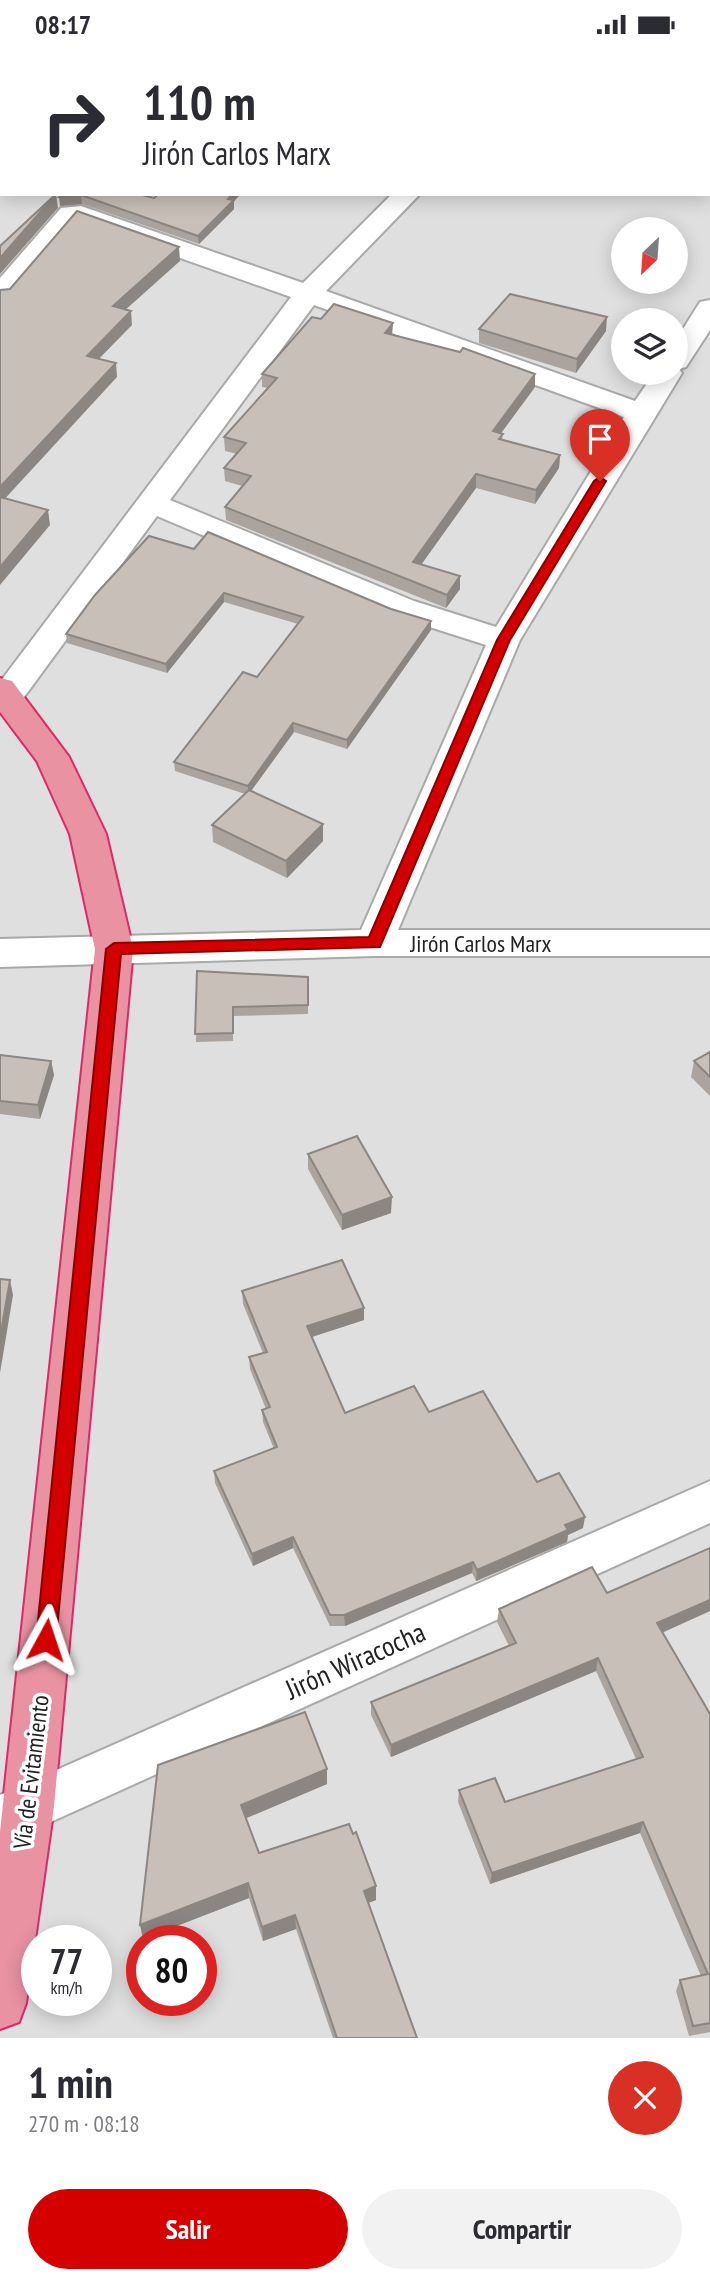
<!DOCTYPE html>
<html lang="es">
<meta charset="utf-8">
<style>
body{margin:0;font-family:"PT Sans Narrow",sans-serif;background:#f2f2f3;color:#2b2b33;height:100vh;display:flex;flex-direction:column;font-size:26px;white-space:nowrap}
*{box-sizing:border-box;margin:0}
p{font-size:23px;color:#7c7c81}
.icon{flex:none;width:38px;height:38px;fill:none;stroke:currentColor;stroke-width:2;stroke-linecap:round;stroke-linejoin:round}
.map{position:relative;height:1989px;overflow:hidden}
.sheet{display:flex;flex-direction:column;background:#fff;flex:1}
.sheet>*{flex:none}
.hud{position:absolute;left:0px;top:0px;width:710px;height:147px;box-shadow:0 4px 18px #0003;background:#fff;color:#2b2b33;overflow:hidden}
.needle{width:46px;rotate:205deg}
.controls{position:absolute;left:611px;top:168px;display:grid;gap:14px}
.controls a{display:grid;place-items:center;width:77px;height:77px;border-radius:50%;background:#fff;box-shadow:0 4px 18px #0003;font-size:35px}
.speed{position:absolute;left:21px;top:1876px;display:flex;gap:14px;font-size:35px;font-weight:700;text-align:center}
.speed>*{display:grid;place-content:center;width:91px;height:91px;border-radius:50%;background:#fff;box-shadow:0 4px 18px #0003;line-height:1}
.speed small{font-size:18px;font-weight:400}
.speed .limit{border:10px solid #d22;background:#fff;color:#111}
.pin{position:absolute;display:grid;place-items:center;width:60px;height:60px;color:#fff;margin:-72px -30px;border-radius:50% 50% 50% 0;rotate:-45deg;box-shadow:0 0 7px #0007}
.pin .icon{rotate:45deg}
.me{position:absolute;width:77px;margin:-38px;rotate:5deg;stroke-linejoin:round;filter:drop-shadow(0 0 5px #0008)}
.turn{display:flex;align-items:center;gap:24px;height:147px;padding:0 28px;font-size:32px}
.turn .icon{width:91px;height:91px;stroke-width:2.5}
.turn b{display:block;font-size:49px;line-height:60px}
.round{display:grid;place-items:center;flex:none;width:74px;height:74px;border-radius:37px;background:#f2f2f3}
.overview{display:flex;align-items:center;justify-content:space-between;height:119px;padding:0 28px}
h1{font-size:42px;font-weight:700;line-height:52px}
.primary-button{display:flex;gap:14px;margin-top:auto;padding:14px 28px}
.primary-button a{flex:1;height:80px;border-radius:42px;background:#d40000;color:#fff;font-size:28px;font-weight:700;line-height:80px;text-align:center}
.primary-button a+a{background:#f2f2f3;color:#2b2b33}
.status{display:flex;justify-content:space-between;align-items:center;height:49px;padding:0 35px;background:#fff;direction:ltr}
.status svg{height:19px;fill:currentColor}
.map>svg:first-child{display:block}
</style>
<div class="status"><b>08:17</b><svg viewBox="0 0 49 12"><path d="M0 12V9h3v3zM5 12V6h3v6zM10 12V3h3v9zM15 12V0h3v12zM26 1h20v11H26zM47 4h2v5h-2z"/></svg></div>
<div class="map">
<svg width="710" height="1989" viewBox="0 0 710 1989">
<rect width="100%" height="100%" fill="#f2efe9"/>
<!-- residential -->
<path fill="#e0dfdf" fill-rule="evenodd" d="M 0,0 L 710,0 L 710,1989 L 0,1989 ZM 2,2 L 709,2 L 709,145 L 2,145 ZM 623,180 L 676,180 L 676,233 L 623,233 ZM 623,271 L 676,271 L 676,324 L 623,324 ZM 37,1892 L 96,1892 L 96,1951 L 37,1951 ZM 142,1892 L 201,1892 L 201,1951 L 142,1951 Z"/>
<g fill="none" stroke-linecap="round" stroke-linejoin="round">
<!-- minor casing -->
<g stroke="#a9a9a9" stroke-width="4">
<g id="minor">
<path d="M 537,0 L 561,0 L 535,2 Z"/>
<path d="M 392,145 L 420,145 L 326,242 L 635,352 L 654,324 L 676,324 L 676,291 L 700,253 L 710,251 L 710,281 L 686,318 L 679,320 L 682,324 L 520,591 L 398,881 L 710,881 L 710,907 L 374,907 L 0,918 L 0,890 L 361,881 L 486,596 L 392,566 L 157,467 L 19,655 L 0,656 L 0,633 L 291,248 L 78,173 L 10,252 L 0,254 L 0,229 L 61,159 L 81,157 L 303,234 ZM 314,256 L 624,368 L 496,578 L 414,552 L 170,451 Z"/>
<path d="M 710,1432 L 710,1474 L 0,1796 L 0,1746 Z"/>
</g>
</g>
<!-- highway casing -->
<g stroke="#dc2a67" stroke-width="4">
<path id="highway" d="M 0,629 L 12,632 L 69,708 L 106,785 L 133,900 L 54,1757 L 26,1954 L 19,1973 L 0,1980 L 0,1783 L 95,900 L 70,785 L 37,712 L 0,663 Z"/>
</g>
<!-- minor -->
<use href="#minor" fill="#fff" fill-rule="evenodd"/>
<!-- highway -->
<use href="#highway" fill="#e892a2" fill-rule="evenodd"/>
</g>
<!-- wall -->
<g fill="#aba49e">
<path d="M 62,145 L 234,152 L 234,160 L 199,195 L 82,155 L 60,157 Z"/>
<path d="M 479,280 L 606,282 L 576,324 L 479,294 Z"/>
<path d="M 392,286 L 535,325 L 535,338 L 501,384 L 503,391 L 560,406 L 559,419 L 535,455 L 476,439 L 421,516 L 460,540 L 446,559 L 226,471 L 225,458 L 242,437 L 225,432 L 224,419 L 237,405 L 225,402 L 224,388 L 268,339 L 262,338 L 262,325 Z"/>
<path d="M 149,487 L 431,581 L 347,700 L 294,683 L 251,742 L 323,775 L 323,792 L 287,829 L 213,793 L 212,776 L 245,745 L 175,722 L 174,713 L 257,628 L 298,575 L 224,553 L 167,624 L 67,594 L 66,585 Z"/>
<path d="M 197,922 L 308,928 L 308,965 L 233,967 L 233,992 L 196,993 Z"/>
<path d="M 710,1003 L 710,1047 L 691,1028 L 694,1012 Z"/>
<path d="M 0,1006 L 51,1012 L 54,1026 L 40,1070 L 0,1065 Z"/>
<path d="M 308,1105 L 391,1164 L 342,1181 L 308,1120 Z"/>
<path d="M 242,1242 L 364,1271 L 312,1288 L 345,1364 L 429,1363 L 537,1433 L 583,1479 L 568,1486 L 567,1493 L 476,1532 L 472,1524 L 345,1577 L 330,1577 L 293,1499 L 253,1517 L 215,1434 L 214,1422 L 274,1400 L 263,1373 L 262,1361 L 266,1360 L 250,1320 L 249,1308 L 263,1304 L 243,1255 Z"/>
<path d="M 607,1544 L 710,1562 L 662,1584 L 710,1665 L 710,1983 L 689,1987 L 676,1942 L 680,1931 L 701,1927 L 640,1784 L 490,1835 L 458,1753 L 459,1741 L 505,1753 L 636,1710 L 596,1622 L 391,1708 L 371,1666 L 371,1653 L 509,1597 L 497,1573 L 499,1560 Z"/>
<path d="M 158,1716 L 327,1735 L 246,1769 L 259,1804 L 376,1837 L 376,1851 L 368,1854 L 417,1989 L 333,1989 L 296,1880 L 263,1892 L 249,1849 L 143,1890 Z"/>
</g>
<!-- shaded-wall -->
<g fill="#8b8681">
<path d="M 56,145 L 58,159 L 0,225 L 0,209 Z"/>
<path d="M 232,145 L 241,145 L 234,152 L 234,160 L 199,195 L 198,187 Z"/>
<path d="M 81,146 L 82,155 L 60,157 L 59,148 Z"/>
<path d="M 179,198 L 180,212 L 114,271 L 113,257 Z"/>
<path d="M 131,262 L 132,276 L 88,321 L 87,307 Z"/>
<path d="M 607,268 L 606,282 L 576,324 L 577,310 Z"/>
<path d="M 393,274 L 392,287 L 385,284 Z"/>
<path d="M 116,314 L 117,328 L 0,455 L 0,438 Z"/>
<path d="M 535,325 L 535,338 L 493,395 L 493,382 Z"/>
<path d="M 560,406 L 559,419 L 535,455 L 536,441 Z"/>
<path d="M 476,425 L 476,439 L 413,527 L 413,513 Z"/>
<path d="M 48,461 L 50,476 L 0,536 L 0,518 Z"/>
<path d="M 460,527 L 460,540 L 446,559 L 447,546 Z"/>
<path d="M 224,544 L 224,553 L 167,624 L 166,615 Z"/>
<path d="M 431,572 L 431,581 L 347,700 L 347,691 Z"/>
<path d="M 293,674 L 294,683 L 248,746 L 248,737 Z"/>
<path d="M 323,775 L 323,792 L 287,829 L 286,812 Z"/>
<path d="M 51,1012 L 54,1026 L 40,1070 L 38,1056 Z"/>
<path d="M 392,1148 L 391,1164 L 342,1181 L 342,1166 Z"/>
<path d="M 10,1231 L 13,1246 L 0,1324 L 0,1289 Z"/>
<path d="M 364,1259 L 364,1271 L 308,1289 L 307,1277 Z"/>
<path d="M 585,1468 L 583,1479 L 568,1486 L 567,1493 L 476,1532 L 477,1521 L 565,1476 Z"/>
<path d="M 293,1488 L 293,1499 L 253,1517 L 252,1505 Z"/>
<path d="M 473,1513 L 472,1524 L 345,1577 L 344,1566 Z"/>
<path d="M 710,1551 L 710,1562 L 654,1587 L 657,1574 Z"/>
<path d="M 598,1609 L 596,1622 L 391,1708 L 391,1696 Z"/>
<path d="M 327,1720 L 327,1735 L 242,1771 L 241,1756 Z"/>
<path d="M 643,1773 L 640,1784 L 490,1835 L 492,1824 Z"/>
<path d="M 248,1834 L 249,1849 L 143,1890 L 140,1876 Z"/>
<path d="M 376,1837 L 376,1851 L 363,1856 L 364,1842 Z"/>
<path d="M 295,1866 L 296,1880 L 263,1892 L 262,1878 Z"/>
</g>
<!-- building -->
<g fill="#c7bfb8" stroke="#8b8681" stroke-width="2">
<path d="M 56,145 L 0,209 L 0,197 Z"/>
<path d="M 62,145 L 138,145 L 154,149 L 159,145 L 232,145 L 228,150 L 234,151 L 198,187 L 81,146 L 59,148 Z"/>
<path d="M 77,162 L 179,198 L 113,257 L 131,262 L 87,307 L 116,314 L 0,438 L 0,241 L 10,240 Z"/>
<path d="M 510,245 L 607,268 L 577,310 L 479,280 Z"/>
<path d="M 334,255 L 393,274 L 385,284 L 460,303 L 463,299 L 535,325 L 493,382 L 503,385 L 499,390 L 560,406 L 536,441 L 476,425 L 413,513 L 460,527 L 447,546 L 225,458 L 251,427 L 224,419 L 246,394 L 224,388 L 277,329 L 262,325 L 312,268 L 321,270 Z"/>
<path d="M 0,448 L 48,461 L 0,518 Z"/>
<path d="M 208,483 L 391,560 L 431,572 L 347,691 L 293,674 L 248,737 L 174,713 L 243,623 L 257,628 L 303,568 L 224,544 L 166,615 L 66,585 L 95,546 L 149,487 L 194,500 Z"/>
<path d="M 249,741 L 323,775 L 286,812 L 212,776 Z"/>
<path d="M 197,922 L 308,928 L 308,956 L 233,958 L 233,984 L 195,985 Z"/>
<path d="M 710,1003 L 710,1028 L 694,1012 Z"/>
<path d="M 0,1006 L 51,1012 L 38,1056 L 0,1052 Z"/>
<path d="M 357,1087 L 392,1148 L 342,1166 L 308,1105 Z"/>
<path d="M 342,1211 L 364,1259 L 307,1277 L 345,1364 L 414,1337 L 429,1363 L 483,1342 L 537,1433 L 559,1424 L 585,1468 L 565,1476 L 568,1481 L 477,1521 L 473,1513 L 344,1566 L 330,1566 L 293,1488 L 252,1505 L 214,1422 L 277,1398 L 262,1361 L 270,1358 L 249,1308 L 267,1303 L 242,1242 Z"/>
<path d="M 0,1230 L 10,1231 L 0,1289 Z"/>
<path d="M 710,1499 L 710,1551 L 657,1574 L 710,1665 L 710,1974 L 693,1977 L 680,1931 L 708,1925 L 643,1773 L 492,1824 L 459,1741 L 495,1729 L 505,1753 L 643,1708 L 598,1609 L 391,1696 L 371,1653 L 516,1594 L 499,1560 L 592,1518 L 607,1544 Z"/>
<path d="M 305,1663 L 327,1720 L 241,1756 L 259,1804 L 349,1775 L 353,1785 L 356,1783 L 376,1837 L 364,1842 L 417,1989 L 337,1989 L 295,1866 L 262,1878 L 248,1834 L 140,1876 L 158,1716 Z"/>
</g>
<!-- route -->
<path fill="#d40000" stroke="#8a0000" stroke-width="2" d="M 600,428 L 606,432 L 510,591 L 380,898 L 121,905 L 56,1591 L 53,1598 L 46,1600 L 39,1598 L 36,1591 L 106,900 L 114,894 L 369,888 L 497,591 L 594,432 Z"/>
<g text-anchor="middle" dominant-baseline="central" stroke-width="7" stroke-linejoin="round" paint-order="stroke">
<!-- street labels -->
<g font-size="24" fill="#222" stroke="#fff">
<text x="481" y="894">Jirón Carlos Marx</text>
<text transform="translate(31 1723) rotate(-83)">Vía de Evitamiento</text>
</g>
<!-- near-street labels -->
<g font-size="28" fill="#222" stroke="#fff">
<text transform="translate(355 1611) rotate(-24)">Jirón Wiracocha</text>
</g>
</g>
</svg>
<div class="controls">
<a><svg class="needle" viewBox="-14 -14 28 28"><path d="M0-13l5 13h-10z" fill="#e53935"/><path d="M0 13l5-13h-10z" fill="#7c7c81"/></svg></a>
<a><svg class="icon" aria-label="layers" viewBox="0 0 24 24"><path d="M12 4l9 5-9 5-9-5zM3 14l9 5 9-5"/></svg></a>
</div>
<div class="speed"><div>77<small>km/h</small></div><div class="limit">80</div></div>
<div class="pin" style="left:600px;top:432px;background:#d93025"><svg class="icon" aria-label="arrive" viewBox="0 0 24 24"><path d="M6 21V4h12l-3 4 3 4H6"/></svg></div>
<svg class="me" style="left:46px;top:1591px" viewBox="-20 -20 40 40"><path d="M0-17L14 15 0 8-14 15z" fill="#d40000" stroke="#fff" stroke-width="4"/></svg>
<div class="hud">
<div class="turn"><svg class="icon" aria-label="right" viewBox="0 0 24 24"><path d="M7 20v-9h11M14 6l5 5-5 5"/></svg><div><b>110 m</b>Jirón Carlos Marx</div></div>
</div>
</div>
<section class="sheet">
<div class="overview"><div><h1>1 min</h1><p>270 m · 08:18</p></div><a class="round" style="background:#d93025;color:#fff"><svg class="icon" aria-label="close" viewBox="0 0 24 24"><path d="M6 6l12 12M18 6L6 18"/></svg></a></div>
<div class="primary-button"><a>Salir</a><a>Compartir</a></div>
</section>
